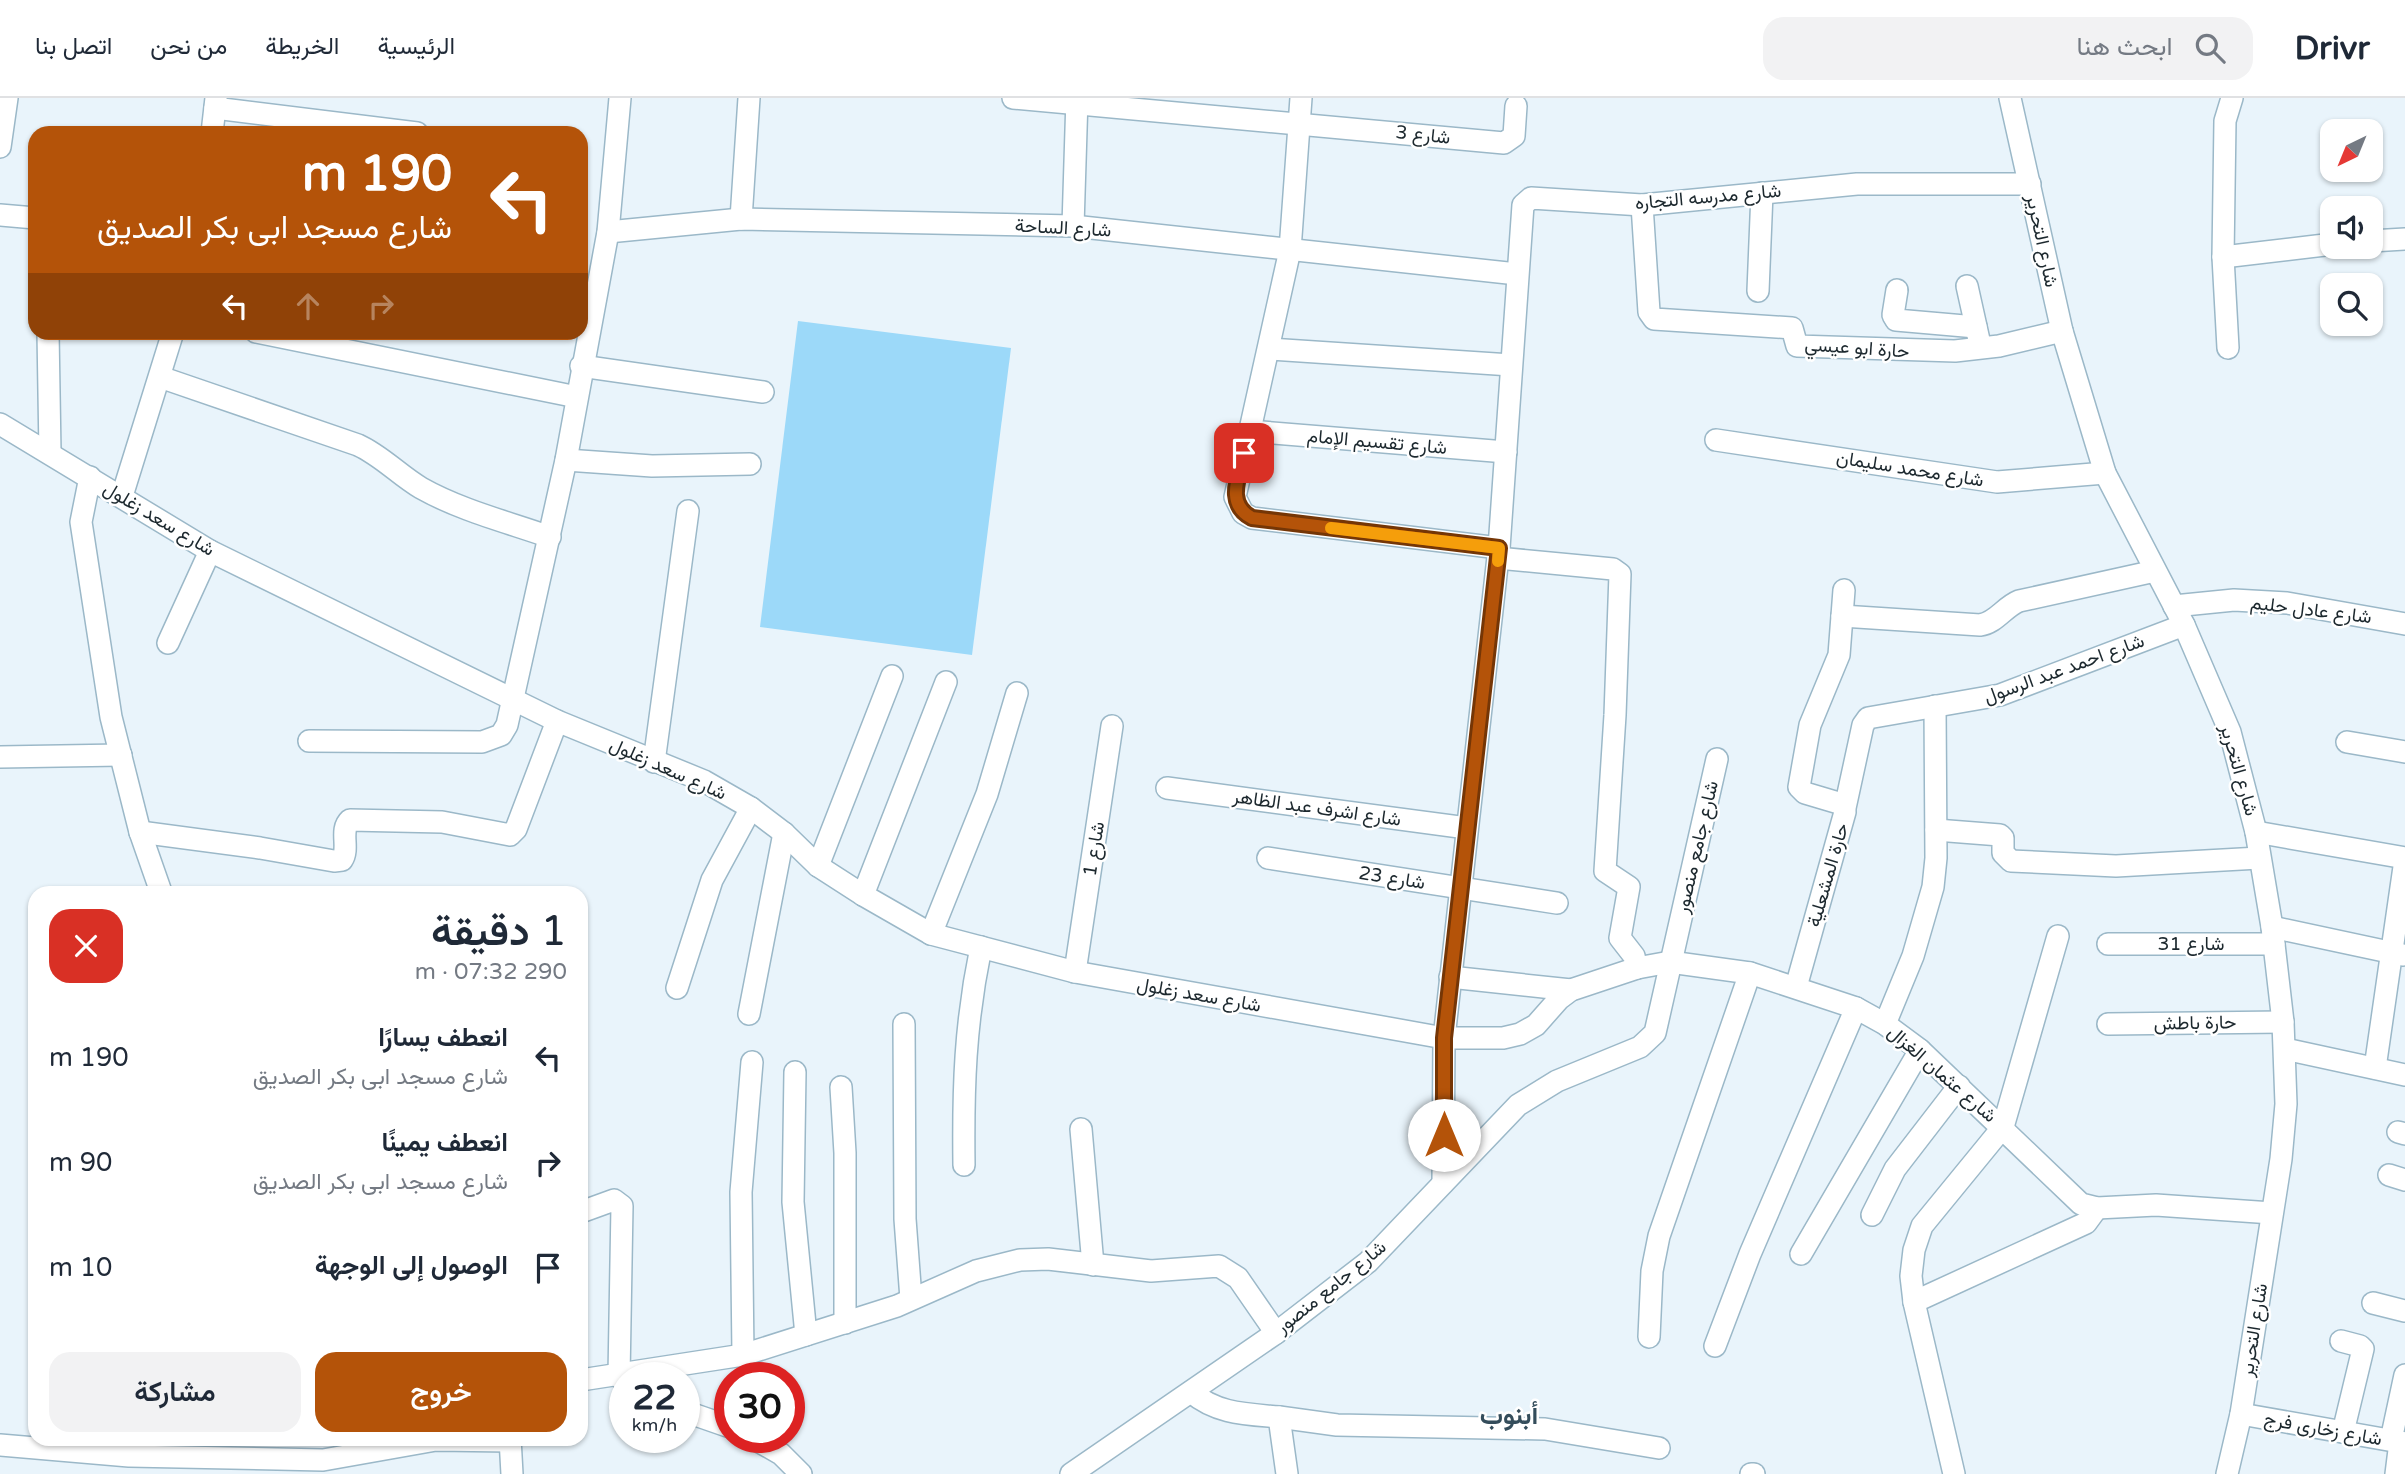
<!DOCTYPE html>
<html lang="ar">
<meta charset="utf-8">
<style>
body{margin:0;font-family:"Varela Round",Vazirmatn,sans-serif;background:#f2f2f3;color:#1f2937;direction:rtl;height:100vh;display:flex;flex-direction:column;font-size:26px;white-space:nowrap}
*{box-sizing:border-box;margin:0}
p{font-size:23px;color:#747a83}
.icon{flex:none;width:38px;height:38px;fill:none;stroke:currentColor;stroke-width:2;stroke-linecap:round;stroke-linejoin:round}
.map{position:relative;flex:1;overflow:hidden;direction:ltr}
.side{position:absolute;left:28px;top:788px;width:560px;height:560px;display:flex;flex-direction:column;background:#fff;border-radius:21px;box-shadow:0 2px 5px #0004;direction:rtl}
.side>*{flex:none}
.banner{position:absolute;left:28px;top:28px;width:560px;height:214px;border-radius:21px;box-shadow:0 2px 5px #0004;direction:rtl;background:#b45309;color:#fff;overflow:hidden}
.needle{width:46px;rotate:223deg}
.tools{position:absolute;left:2320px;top:21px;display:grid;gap:14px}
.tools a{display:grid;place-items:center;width:63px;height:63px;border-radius:14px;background:#fff;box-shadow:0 2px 5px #0004;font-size:35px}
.speed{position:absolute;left:609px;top:1264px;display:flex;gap:14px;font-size:35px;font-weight:700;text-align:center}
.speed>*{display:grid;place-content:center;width:91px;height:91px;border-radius:50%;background:#fff;box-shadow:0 2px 5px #0004;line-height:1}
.speed small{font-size:18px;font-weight:400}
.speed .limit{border:10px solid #d22;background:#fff;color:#111}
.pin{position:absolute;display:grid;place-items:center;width:60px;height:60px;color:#fff;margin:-30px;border-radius:14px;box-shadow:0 4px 10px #0006}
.me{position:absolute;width:77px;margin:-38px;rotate:0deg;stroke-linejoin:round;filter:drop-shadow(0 0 5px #0008)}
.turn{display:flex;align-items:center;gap:24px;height:147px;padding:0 21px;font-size:32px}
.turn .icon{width:91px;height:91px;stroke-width:2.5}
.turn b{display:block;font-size:49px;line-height:60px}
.lanes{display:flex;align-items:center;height:66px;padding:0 21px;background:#0003;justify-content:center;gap:35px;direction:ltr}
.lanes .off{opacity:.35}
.round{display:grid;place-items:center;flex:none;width:74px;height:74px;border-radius:21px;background:#f2f2f3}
.summary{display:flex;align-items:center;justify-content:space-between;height:119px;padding:0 21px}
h1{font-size:42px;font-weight:600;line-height:52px}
.action{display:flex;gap:14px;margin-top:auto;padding:14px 21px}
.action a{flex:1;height:80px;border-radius:21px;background:#b45309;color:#fff;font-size:28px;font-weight:600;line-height:80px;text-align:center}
.action a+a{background:#f2f2f3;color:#1f2937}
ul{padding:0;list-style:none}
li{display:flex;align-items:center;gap:21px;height:105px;padding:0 21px}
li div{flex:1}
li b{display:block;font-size:26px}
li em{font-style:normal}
header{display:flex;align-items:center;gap:42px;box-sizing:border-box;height:98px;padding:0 35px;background:#fff;border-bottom:2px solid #e0e1e3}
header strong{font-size:33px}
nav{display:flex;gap:38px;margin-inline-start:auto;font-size:24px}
.search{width:490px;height:63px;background:#f2f2f3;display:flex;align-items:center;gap:18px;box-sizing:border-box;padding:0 24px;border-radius:21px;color:#747a83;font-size:26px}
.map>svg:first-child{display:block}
</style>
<header>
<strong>Drivr</strong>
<div class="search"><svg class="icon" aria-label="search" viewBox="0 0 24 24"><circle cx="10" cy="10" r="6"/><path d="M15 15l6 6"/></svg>ابحث هنا</div>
<nav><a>الرئيسية</a><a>الخريطة</a><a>من نحن</a><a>اتصل بنا</a></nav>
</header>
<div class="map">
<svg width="2405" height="1376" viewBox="0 0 2405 1376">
<rect width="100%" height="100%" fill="#e9f4fb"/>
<!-- green -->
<path fill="#9cd9f9" d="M 798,223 L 1011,250 L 972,557 L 760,529 Z"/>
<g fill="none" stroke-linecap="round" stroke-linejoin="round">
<!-- minor casing -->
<g stroke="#9bb8c8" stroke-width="24">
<g id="minor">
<path d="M 1013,0 L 1504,45 L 1514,38 L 1516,8"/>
<path d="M 1301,0 L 1290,152 L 1235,399 L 1243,415 L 1252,420 L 1499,450"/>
<path d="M 2010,0 L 2062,233 L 2105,375 L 2184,527 L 2230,634 L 2256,734 L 2272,829 L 2283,924 L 2286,1006 L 2281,1061 L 2241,1316 L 2227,1376"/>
<path d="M 215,10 L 417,35"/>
<path d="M 212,35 L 216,0"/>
<path d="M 0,49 L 7,0"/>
<path d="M 1642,107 L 1649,214 L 1654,221 L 1792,230 L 1797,248 L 1955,253 L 1999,248 L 2062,233"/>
<path d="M 0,117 L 35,120"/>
<path d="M 741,121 L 749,0"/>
<path d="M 1073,128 L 1077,0"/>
<path d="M 608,134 L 741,121 L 1073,128 L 1517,176"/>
<path d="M 2371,143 L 2405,141"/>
<path d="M 2223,159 L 2333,146"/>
<path d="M 1967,188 L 1979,242"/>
<path d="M 1897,192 L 1893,217 L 1896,222 L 1976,229"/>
<path d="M 1758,193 L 1762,95"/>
<path d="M 48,234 L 50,355"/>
<path d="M 256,234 L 577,299"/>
<path d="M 2228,250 L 2223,159 L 2225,23 L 2232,0"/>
<path d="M 1269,251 L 1511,267"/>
<path d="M 581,268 L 763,294"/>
<path d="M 160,279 L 358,347 C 382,358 399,377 421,390 C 460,412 507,424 550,439"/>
<path d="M 0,326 L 210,453 L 557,623 L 704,683 L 751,710 L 784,735 L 818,768 L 863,797 L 931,836 L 1075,874 L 1444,940 L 1503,940 L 1520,936 L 1536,927 L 1559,901 L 1571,892 L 1637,870 L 1670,864 L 1750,875 L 1856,910 L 1885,926 L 1920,952 L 2081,1106 L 2097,1110 L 2156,1107 L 2272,1115"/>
<path d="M 1249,333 L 1506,354"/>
<path d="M 1716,342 L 1997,384 L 2105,375"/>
<path d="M 566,362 L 652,368 L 750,366"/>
<path d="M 90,379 L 81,424 L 111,619 L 140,734 L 161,794"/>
<path d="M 122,398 L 173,234"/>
<path d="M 1498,460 L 1613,471 L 1620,476 L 1615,617 L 1605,773 L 1629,789 L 1620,840 L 1634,858 L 1637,870"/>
<path d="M 2174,508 L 2234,502 L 2287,505 L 2405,526"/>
<path d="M 1842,518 L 1980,527 C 1996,525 2004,509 2019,503 L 2155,473"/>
<path d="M 168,545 L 210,453"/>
<path d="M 309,643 L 482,644 L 501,637 L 507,627 L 566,362 L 608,134 L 620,0"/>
<path d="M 2347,644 L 2405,654"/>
<path d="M 0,659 L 121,657"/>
<path d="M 654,664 L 688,413"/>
<path d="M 1167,690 L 1467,730"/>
<path d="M 1845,710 L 1863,627 L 1868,620 L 2000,597 L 2184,527"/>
<path d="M 1936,732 L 2000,737 L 2003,740 L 2003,755 L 2011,763 L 2116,768 L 2259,760"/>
<path d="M 140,734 L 260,750 L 334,763 L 342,762 C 350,750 339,732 350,722 L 442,724 L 510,737 L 516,731 L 557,623"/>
<path d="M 2256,734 L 2405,760"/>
<path d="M 1268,760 L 1557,805"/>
<path d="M 818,768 L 892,578"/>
<path d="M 863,797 L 946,584"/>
<path d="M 2272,829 L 2403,857"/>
<path d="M 931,836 L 987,696 L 1017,595"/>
<path d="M 2108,846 L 2274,846"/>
<path d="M 1075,874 L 1112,628"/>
<path d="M 1450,879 L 1571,892"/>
<path d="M 1796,889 L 1845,714 L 1842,706 L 1805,695 L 1799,689 L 1810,627 L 1839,557 L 1844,492"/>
<path d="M 677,890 L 712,782 L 751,710"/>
<path d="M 749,916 L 784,735"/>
<path d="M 904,926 L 905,1121 L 911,1201"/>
<path d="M 1885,926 L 1913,858 L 1933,789 L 1936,760 L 1935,608"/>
<path d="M 2108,926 L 2283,924"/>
<path d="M 2285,951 L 2405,977"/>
<path d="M 2375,970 L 2405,762"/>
<path d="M 795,974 L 793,1104 L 806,1237"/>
<path d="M 841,989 L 845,1055 L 845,1225"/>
<path d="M 1081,1031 L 1093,1167"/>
<path d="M 2398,1034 L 2405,1036"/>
<path d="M 964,1067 C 963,989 965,926 981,849"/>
<path d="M 2389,1077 L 2405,1082"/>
<path d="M 1443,1085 L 1444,940 L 1499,450 L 1523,107 L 1531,100 L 1642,107 L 1857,86 L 2030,86"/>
<path d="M 581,1114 L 614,1102 L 622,1108 L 619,1278 L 625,1285"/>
<path d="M 1872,1117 L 1895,1071 L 1959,988"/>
<path d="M 1801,1156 L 1920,952"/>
<path d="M 1914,1204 L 2086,1125 L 2097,1110"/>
<path d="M 2373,1205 L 2405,1213"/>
<path d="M 1649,1239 L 1652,1173 L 1659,1138 L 1750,875"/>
<path d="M 2341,1243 L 2360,1248 L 2363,1251 L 2343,1334"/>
<path d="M 1715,1248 L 1750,1156 L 1856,910"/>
<path d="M 743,1257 L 741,1094 L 752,964"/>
<path d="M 581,1282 L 743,1257 L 897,1208 L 976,1173 L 1020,1162 L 1048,1161 L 1151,1173 L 1219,1168 L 1238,1180 L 1276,1235"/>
<path d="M 1191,1294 C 1217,1316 1246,1316 1279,1319 L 1287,1376"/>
<path d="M 684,1313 L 730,1329"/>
<path d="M 2241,1316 L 2405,1345"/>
<path d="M 1279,1319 L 1337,1327 L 1545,1331 L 1659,1350"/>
<path d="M 751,1339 L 781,1356 L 801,1376"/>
<path d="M 510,1340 L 512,1376"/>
<path d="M 2391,1342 L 2405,1277"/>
<path d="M 0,1347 L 129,1358 L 323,1362 L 436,1342 L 510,1343"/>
<path d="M 1071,1376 L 1276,1235 L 1368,1164 L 1518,1007 L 1557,983 L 1640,949 L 1655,935 L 1717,661"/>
<path d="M 1751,1376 L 1754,1376"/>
<path d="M 1954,1376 L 1914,1204 L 1911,1178 L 1914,1152 L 1922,1128 L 2003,1029 L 2058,838"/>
<path d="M 2396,1376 L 2400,1344"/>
</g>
</g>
<!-- minor -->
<use href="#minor" stroke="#fff" stroke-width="21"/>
</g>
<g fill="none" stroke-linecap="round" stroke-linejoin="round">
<!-- route casing -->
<g stroke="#753606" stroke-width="18">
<path id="route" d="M 1244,355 C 1239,378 1225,406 1252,420 L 1499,450 L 1444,940 L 1444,1037"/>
</g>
<!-- route -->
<use href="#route" stroke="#b45309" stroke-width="12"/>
<!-- slow -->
<path stroke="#f59e0b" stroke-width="12" d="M 1331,430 L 1499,450 L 1498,463"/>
</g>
<g text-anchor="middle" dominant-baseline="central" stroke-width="5" stroke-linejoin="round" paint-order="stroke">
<!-- street labels -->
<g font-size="19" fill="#1c282e" stroke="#fff">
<text transform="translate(1423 37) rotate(6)">شارع 3</text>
<text transform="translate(1708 99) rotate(-5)">شارع مدرسه التجاره</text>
<text transform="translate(1063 130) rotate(3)">شارع الساحة</text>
<text transform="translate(2042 143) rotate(78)">شارع التحرير</text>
<text transform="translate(1857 250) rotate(4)">حارة ابو عيسي</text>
<text transform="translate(1377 344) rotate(5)">شارع تقسيم الإمام</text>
<text transform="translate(1910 371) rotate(9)">شارع محمد سليمان</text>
<text transform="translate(159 421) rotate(31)">شارع سعد زغلول</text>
<text transform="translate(2311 512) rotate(7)">شارع عادل حليم</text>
<text transform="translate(2064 571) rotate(-20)">شارع احمد عبد الرسول</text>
<text transform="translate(668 671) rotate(24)">شارع سعد زغلول</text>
<text transform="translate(2239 672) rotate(74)">شارع التحرير</text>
<text transform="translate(1317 710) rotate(8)">شارع اشرف عبد الظاهر</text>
<text transform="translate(1697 749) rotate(-77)">شارع جامع منصور</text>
<text transform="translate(1094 751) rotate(-81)">شارع 1</text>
<text transform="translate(1828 777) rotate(-74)">حارة المشعلية</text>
<text transform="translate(1392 780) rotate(9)">شارع 23</text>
<text x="2191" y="846">شارع 31</text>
<text transform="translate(1199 897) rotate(10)">شارع سعد زغلول</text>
<text transform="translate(2195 925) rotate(-1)">حارة باطش</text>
<text transform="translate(1942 976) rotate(41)">شارع عثمان الغزال</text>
<text transform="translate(1331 1189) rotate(-39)">شارع جامع منصور</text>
<text transform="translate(2254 1232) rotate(-81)">شارع التحرير</text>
<text transform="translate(2323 1331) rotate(10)">شارع زخارى فرج</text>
</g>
<!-- district labels -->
<g font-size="26" font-weight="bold" fill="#344d5b" stroke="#fff">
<text x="1509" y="1317">أبنوب</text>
</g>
</g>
</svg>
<div class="tools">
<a><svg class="needle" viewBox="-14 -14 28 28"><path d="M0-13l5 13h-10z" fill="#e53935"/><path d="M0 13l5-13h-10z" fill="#747a83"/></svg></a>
<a><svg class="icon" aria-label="sound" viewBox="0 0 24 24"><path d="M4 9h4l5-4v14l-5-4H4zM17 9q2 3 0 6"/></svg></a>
<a><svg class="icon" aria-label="search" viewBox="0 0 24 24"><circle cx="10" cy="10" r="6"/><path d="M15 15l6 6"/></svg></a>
</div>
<div class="speed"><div>22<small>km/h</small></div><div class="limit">30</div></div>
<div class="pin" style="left:1244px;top:355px;background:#d93025"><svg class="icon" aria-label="arrive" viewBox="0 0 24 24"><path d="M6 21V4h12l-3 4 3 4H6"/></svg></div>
<svg class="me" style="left:1444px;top:1037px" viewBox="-20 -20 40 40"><circle r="19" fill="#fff"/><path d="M0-13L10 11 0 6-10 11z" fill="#b45309"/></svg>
<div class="banner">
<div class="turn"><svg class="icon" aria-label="left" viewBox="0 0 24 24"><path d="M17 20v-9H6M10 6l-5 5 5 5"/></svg><div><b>190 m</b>شارع مسجد ابى بكر الصديق</div></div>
<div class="lanes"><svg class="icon" aria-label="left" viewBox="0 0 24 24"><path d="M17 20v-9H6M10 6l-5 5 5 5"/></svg><svg class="icon off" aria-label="ahead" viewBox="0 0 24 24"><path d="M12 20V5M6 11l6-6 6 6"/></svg><svg class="icon off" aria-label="right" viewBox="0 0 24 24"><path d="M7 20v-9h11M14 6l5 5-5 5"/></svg></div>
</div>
<section class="side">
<div class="summary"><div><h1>1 دقيقة</h1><p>290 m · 07:32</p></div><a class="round" style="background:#d93025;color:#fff"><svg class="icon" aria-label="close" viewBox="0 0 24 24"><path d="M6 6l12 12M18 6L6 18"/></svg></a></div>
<ul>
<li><svg class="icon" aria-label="left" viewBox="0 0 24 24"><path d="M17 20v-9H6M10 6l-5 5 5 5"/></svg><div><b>انعطف يسارًا</b><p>شارع مسجد ابى بكر الصديق</p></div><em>190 m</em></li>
<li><svg class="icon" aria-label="right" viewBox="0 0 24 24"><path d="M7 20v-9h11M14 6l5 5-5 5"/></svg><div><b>انعطف يمينًا</b><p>شارع مسجد ابى بكر الصديق</p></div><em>90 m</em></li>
<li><svg class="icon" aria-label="arrive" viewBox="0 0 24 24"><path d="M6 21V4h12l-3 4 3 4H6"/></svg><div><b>الوصول إلى الوجهة</b></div><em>10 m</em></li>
</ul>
<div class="action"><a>خروج</a><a>مشاركة</a></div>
</section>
</div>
